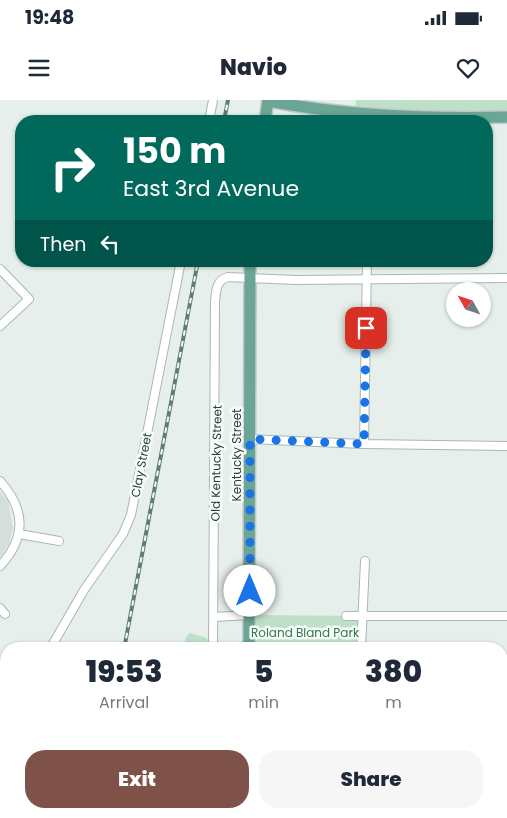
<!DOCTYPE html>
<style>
body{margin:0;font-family:Poppins,sans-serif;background:#f6f6f7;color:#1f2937;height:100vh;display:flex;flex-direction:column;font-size:19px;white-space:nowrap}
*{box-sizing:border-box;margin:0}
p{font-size:16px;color:#747a83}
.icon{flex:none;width:28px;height:28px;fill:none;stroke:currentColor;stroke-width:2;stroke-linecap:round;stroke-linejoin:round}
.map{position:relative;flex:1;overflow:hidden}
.details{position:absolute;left:0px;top:542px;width:508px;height:176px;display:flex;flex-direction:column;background:#fff;border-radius:20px 20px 0 0;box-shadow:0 1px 4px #0004}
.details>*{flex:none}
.top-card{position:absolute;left:15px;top:15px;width:478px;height:152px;border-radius:20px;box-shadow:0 1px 4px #0004;background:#00695c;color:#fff;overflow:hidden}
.needle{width:32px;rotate:310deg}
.controls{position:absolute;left:446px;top:182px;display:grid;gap:10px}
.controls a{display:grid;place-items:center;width:45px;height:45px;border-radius:50%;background:#fff;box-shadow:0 1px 4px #0004;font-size:25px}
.pin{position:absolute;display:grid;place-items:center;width:42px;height:42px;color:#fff;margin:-21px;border-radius:10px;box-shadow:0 2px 8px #0006}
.me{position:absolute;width:55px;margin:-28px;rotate:0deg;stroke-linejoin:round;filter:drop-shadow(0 0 4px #0008)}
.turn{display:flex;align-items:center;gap:18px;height:105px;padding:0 25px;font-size:22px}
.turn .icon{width:65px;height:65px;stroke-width:2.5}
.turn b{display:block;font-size:35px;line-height:42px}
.then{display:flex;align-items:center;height:48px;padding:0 25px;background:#0003;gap:10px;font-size:19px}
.eta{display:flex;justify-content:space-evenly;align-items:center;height:85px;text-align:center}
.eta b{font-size:30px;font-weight:800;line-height:35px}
.action{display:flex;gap:10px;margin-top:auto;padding:10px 25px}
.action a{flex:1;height:58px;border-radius:20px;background:#7f5249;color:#fff;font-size:20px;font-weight:800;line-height:58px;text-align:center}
.action a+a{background:#f6f6f7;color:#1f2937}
.status{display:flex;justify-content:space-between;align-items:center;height:35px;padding:0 25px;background:#fff;direction:ltr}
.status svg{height:14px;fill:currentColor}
header{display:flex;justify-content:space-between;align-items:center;height:65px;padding:0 25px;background:#fff;font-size:22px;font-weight:800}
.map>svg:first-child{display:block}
</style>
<div class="status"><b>19:48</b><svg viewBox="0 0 49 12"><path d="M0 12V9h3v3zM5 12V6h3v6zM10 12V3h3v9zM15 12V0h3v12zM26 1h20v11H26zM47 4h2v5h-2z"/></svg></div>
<header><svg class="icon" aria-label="menu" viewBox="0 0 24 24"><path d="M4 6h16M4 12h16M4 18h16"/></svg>Navio<svg class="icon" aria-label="heart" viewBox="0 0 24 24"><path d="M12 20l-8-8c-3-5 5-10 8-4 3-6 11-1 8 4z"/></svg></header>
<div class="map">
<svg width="507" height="718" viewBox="0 0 507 718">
<rect width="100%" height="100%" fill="#e6efeb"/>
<!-- built -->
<path fill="#d4dfda" d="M 0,392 L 8,401 L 13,428 L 9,444 L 0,457 Z"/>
<!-- green -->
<g fill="#bfe0c8">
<path d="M 356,0 L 507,0 L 507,11 L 442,13 L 355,8 Z"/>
<path d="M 250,515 L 362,516 L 361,549 L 248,549 Z"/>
<path d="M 190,533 L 207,538 L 209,549 L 183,549 L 186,537 Z"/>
<path d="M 501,664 L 507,664 L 507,718 L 206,718 L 207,712 L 501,712 Z"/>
</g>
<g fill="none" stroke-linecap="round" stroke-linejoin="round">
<!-- street casing -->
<g stroke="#a8b8b2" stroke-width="10">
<g id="street">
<path d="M 209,21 L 213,0"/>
<path d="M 0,169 L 29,199 L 0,226"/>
<path d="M 250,339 L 364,344 L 507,346"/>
<path d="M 364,344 L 367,161"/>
<path d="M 0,381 C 26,410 26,438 0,466"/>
<path d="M 19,434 L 59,441"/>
<path d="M 0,508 L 5,514"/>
<path d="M 346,516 L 507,516"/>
<path d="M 214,517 L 250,515"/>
<path d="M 50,549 L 84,490 L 123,434 L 131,415 L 181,161"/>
<path d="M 213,549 L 215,202 C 216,191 216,180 228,177 L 296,180 L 507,178"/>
<path d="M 361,549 L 365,461"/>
<path d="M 0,595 L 6,590"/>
<path d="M 501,664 L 507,664"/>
<path d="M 357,718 L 357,712"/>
</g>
</g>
<!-- secondary casing -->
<g stroke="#a4bbb3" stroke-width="12">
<path id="secondary" d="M 507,718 L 507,705"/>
</g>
<!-- primary casing -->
<g stroke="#c2cac8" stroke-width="14">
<g id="primary">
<path d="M 268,1 C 348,16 426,19 507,17"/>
<path d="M 265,21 L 268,0"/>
<path d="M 249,549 L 250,161"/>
<path d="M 206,718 L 206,712"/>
</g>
</g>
<!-- street -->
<use href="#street" stroke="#fff" stroke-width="8"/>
<!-- secondary -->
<use href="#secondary" stroke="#fff" stroke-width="10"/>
<!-- primary -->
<use href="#primary" stroke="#6aa596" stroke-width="11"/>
<!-- rail casing -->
<g stroke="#5f7d75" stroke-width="4">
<g id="rail">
<path d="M 224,21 L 228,0"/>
<path d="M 124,549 L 198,161"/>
<path d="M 92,718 L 93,712"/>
</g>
</g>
<!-- rail -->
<use href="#rail" stroke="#f7fbf9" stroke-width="2" stroke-dasharray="5.5" stroke-linecap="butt"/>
</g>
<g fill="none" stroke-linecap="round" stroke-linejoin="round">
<!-- route -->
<path stroke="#1a73e8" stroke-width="9" stroke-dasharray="0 16.2" d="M 250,491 L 250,339 L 364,344 L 366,228"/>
</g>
<g text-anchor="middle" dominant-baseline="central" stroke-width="5" stroke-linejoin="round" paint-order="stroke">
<!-- street labels -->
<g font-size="12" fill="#24423a" stroke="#f7fbf9">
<text transform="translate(236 355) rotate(-90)">Kentucky Street</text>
<text transform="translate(216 363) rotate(-89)">Old Kentucky Street</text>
<text transform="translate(141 365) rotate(-79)">Clay Street</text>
</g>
<!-- park labels -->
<g font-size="12" fill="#2d7a4b" stroke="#f7fbf9">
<text x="305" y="532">Roland Bland Park</text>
</g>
</g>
</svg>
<div class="controls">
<a><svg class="needle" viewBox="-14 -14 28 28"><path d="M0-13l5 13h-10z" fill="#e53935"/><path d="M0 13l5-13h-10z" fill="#747a83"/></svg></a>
</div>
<div class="pin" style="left:366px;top:228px;background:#d93025"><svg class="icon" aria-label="arrive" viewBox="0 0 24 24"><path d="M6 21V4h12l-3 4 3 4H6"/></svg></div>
<svg class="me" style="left:250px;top:491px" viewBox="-20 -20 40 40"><circle r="19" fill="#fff"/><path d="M0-13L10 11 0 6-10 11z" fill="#1a73e8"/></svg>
<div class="top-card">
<div class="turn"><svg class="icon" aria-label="right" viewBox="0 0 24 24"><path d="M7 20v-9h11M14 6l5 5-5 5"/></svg><div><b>150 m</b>East 3rd Avenue</div></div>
<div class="then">Then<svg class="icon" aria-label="left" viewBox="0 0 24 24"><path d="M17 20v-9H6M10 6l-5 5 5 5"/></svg></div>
</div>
<section class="details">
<div class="eta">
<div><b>19:53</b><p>Arrival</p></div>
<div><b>5</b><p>min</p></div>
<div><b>380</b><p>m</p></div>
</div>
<div class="action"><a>Exit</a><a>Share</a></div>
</section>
</div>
